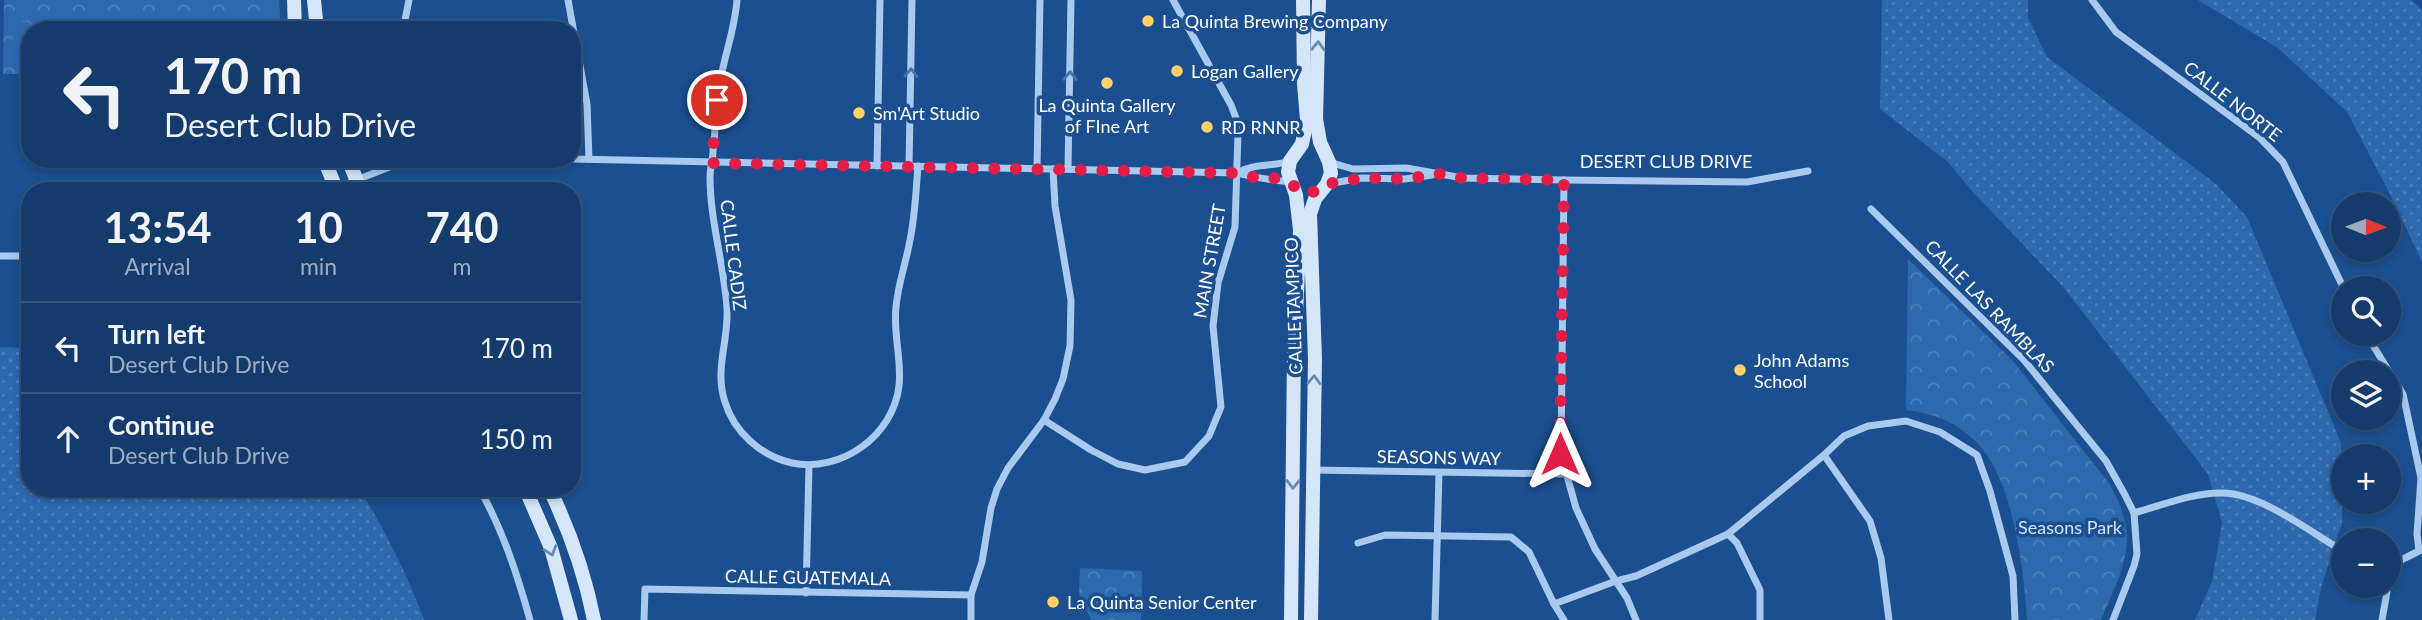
<!DOCTYPE html>
<meta charset="utf-8">
<style>
body{margin:0;font-family:Lato,sans-serif;background:#214673;color:#f1f3f6;height:100vh;display:flex;flex-direction:column;font-size:26px;white-space:nowrap}
*{box-sizing:border-box;margin:0}
p{font-size:23px;color:#9dadc1}
.icon{flex:none;width:38px;height:38px;fill:none;stroke:currentColor;stroke-width:2;stroke-linecap:round;stroke-linejoin:round}
.map{position:relative;flex:1;overflow:hidden}
.panel{position:absolute;left:21px;top:182px;width:560px;height:315px;display:flex;flex-direction:column;background:#143b6b;border-radius:28px;box-shadow:0 4px 10px #0003,0 0 0 2px #33557e}
.panel>*{flex:none}
.banner{position:absolute;left:21px;top:21px;width:560px;height:147px;border-radius:28px;box-shadow:0 4px 10px #0003,0 0 0 2px #33557e;background:#143b6b;color:#f1f3f6;overflow:hidden}
.needle{width:46px;rotate:91deg}
.tools{position:absolute;left:2331px;top:192px;display:grid;gap:14px}
.tools a{display:grid;place-items:center;width:70px;height:70px;border-radius:50%;background:#143b6b;box-shadow:0 4px 10px #0003,0 0 0 2px #33557e;font-size:35px}
.pin{position:absolute;display:grid;place-items:center;width:60px;height:60px;color:#fff;margin:-30px;border:4px solid #fff;border-radius:50%;box-shadow:0 2px 7px #0007}
.me{position:absolute;width:77px;margin:-38px;rotate:0deg;stroke-linejoin:round;filter:drop-shadow(0 0 5px #0008)}
.turn{display:flex;align-items:center;gap:24px;height:147px;padding:0 28px;font-size:32px}
.turn .icon{width:91px;height:91px;stroke-width:2.5}
.turn b{display:block;font-size:49px;line-height:60px}
.eta{display:flex;justify-content:space-evenly;align-items:center;height:119px;text-align:center}
.eta b{font-size:42px;font-weight:700;line-height:49px}
ul{padding:0;list-style:none}
li{display:flex;align-items:center;gap:21px;height:91px;padding:0 28px;border-top:2px solid #33557e}
li div{flex:1}
li b{display:block;font-size:26px}
li em{font-style:normal}
.map>svg:first-child{display:block}
</style>
<div class="map">
<svg width="2422" height="620" viewBox="0 0 2422 620">
<defs>
<pattern id="grass-dots" width="8" height="8" patternUnits="userSpaceOnUse" patternTransform="scale(1.75)"><rect width="8" height="8" fill="#2e69ad"/><path d="M2 2h.1M6 6h.1" fill="none" stroke="#4d80b9" stroke-width="1.8" stroke-linecap="round"/></pattern>
<pattern id="park-crowns" width="20" height="18" patternUnits="userSpaceOnUse" patternTransform="scale(1.75)"><rect width="20" height="18" fill="#2e69ad"/><path d="M2 6a3 3 0 1 1 6 0M12 15a3 3 0 1 1 6 0" fill="none" stroke="#4d80b9"/></pattern>
</defs>
<rect width="100%" height="100%" fill="#1b4f8f"/>
<!-- grass -->
<g fill="url(#grass-dots)">
<path d="M 1882,0 L 2028,0 L 2028,18 L 2047,57 L 2216,184 L 2247,217 L 2341,443 L 2342,522 L 2321,588 L 2315,620 L 2195,620 L 2212,581 L 2222,523 L 2208,474 L 2064,288 L 1972,191 L 1948,162 L 1880,109 Z"/>
<path d="M 2198,0 L 2411,0 L 2422,10 L 2422,262 L 2389,192 L 2347,112 L 2278,48 Z"/>
<path d="M 0,347 L 30,348 L 30,488 L 359,488 C 385,530 407,574 424,620 L 0,620 Z"/>
</g>
<!-- park -->
<g fill="url(#park-crowns)">
<path d="M 4,0 L 279,0 L 281,30 L 30,30 L 30,74 L 3,74 Z"/>
<path d="M 1908,259 L 2013,361 L 2108,482 C 2142,537 2124,566 2101,620 L 2027,620 C 2024,571 2013,480 1978,444 C 1959,423 1933,413 1906,410 Z"/>
<path d="M 1080,568 L 1142,571 L 1141,620 L 1091,620 L 1079,594 Z"/>
</g>
<!-- garden -->
<g fill="#2e69ad">
<path d="M 55,20 L 94,21 L 93,30 L 55,30 Z"/>
<path d="M 114,21 L 153,22 L 153,30 L 114,30 Z"/>
<path d="M 13,22 L 28,22 L 27,64 L 12,63 Z"/>
<path d="M 185,22 L 224,23 L 224,30 L 185,30 Z"/>
</g>
<g fill="none" stroke-linecap="round" stroke-linejoin="round">
<!-- street -->
<g stroke="#a9c9ee" stroke-width="7">
<path d="M 568,0 L 587,104 L 589,159"/>
<path d="M 737,0 C 735,27 726,51 721,77 C 716,102 716,126 713,151 C 713,160 710,168 710,177 C 710,221 724,264 727,308 C 729,340 714,370 725,402 C 734,432 761,456 792,463 C 841,473 893,436 899,386 C 902,360 893,334 896,307 C 898,284 906,263 910,240 C 915,216 916,191 918,166"/>
<path d="M 2092,0 L 2116,32 L 2260,138 L 2283,162 L 2344,289"/>
<path d="M 403,30 L 409,0"/>
<path d="M 572,159 L 1237,173 C 1254,178 1273,180 1290,182"/>
<path d="M 1329,162 L 1353,169 L 1406,168 L 1463,178 L 1564,180 L 1747,182 L 1808,171"/>
<path d="M 877,166 L 880,0"/>
<path d="M 909,166 L 912,0"/>
<path d="M 1037,169 L 1040,0"/>
<path d="M 1068,169 L 1071,0"/>
<path d="M 1237,173 C 1254,163 1272,167 1290,161"/>
<path d="M 1564,180 L 1561,454 L 1576,508 L 1595,549 L 1627,598 L 1636,620"/>
<path d="M 1327,184 L 1362,178 L 1405,179 L 1432,175"/>
<path d="M 336,188 L 392,166 L 424,159"/>
<path d="M 1871,209 L 2024,360 L 2106,461 L 2125,495 L 2134,513 L 2137,554 L 2134,566 L 2113,620"/>
<path d="M 0,256 L 30,256"/>
<path d="M 2366,334 L 2403,394 L 2421,478 L 2417,534 L 2419,551"/>
<path d="M 1044,420 L 1091,450 L 1118,464 L 1145,470 L 1185,462 L 1209,436 L 1221,407 L 1213,326 L 1218,283 L 1235,227 L 1238,133 L 1236,118 L 1231,105 L 1173,0"/>
<path d="M 1824,455 L 1870,521 L 1881,558 L 1889,620"/>
<path d="M 1313,470 L 1565,474"/>
<path d="M 479,488 C 503,530 517,574 530,620"/>
<path d="M 2134,513 C 2163,505 2194,492 2223,493 C 2262,494 2310,532 2343,551"/>
<path d="M 1728,534 L 1737,543 L 1760,590 L 1760,620"/>
<path d="M 1358,543 L 1385,535 L 1511,537 L 1529,552 L 1554,604 L 1564,620"/>
<path d="M 2389,562 L 2401,560 L 2421,550"/>
<path d="M 2389,584 L 2394,561"/>
<path d="M 806,593 L 809,466"/>
<path d="M 1554,604 L 1616,581 L 1636,576 L 1728,534 L 1824,455 L 1844,436 L 1868,426 L 1906,421 L 1940,432 L 1977,455 L 1990,491 L 2013,576 L 2015,620"/>
<path d="M 644,620 L 645,589 L 971,595"/>
<path d="M 971,620 L 971,595 L 982,562 L 991,508 L 997,489 L 1008,468 L 1044,420 L 1055,399 L 1063,379 L 1070,346 L 1071,300 L 1055,206 L 1053,169"/>
<path d="M 1435,620 L 1439,473"/>
<path d="M 2382,620 L 2388,586"/>
</g>
<!-- secondary -->
<g stroke="#d6e6fa" stroke-width="14">
<path d="M 294,0 L 295,30"/>
<path d="M 314,0 L 317,30"/>
<path d="M 324,159 L 337,191"/>
<path d="M 348,159 L 361,191"/>
<path d="M 525,488 L 551,548 L 571,620"/>
<path d="M 549,488 C 569,529 585,575 594,620"/>
<path d="M 1291,620 L 1294,355 L 1300,230 L 1296,195 L 1288,172 L 1290,161 L 1302,144 L 1307,120 L 1304,84 L 1303,0"/>
<path d="M 1311,620 L 1315,359 L 1310,214 L 1315,199 L 1327,184 L 1331,173 L 1329,162 L 1320,142 L 1316,119 L 1319,0"/>
</g>
</g>
<!-- one-way arrows -->
<defs><path id="oneway-chevron" d="M-2-3.5L2.5 0L-2 3.5" fill="none" stroke-width="1.6" stroke-linecap="round" stroke-linejoin="round" transform="scale(1.75)"/></defs>
<g stroke="#668bba">
<use href="#oneway-chevron" transform="translate(1318 46) rotate(-88)"/>
<use href="#oneway-chevron" transform="translate(1314 380) rotate(-88)"/>
<use href="#oneway-chevron" transform="translate(1293 484) rotate(91)"/>
<use href="#oneway-chevron" transform="translate(551 551) rotate(71)"/>
</g>
<g stroke="#4674ac">
<use href="#oneway-chevron" transform="translate(911 73) rotate(-89)"/>
<use href="#oneway-chevron" transform="translate(1070 76) rotate(-89)"/>
</g>
<g fill="none" stroke-linecap="round" stroke-linejoin="round">
<!-- route -->
<path stroke="#e11d48" stroke-width="12" stroke-dasharray="0 21.6" d="M 717,100 L 712,163 L 1237,173 L 1252,177 L 1269,177 L 1290,182 L 1297,189 L 1307,193 L 1318,191 L 1327,184 L 1362,178 L 1405,179 L 1440,174 L 1463,178 L 1564,180 L 1560,454"/>
</g>
<!-- markers -->
<g fill="#ffd166" stroke="#1b4f8f" stroke-width="2.5">
<circle cx="1148" cy="21" r="7"/>
<circle cx="1177" cy="71" r="7"/>
<circle cx="1107" cy="83" r="7"/>
<circle cx="859" cy="113" r="7"/>
<circle cx="1207" cy="127" r="7"/>
<circle cx="1740" cy="370" r="7"/>
<circle cx="1053" cy="602" r="7"/>
</g>
<g text-anchor="middle" dominant-baseline="central" stroke-width="7" stroke-linejoin="round" paint-order="stroke">
<!-- poi labels -->
<g font-size="18" fill="#fff" stroke="#1b4f8f" text-anchor="start">
<text x="1162" y="21">La Quinta Brewing Company</text>
<text x="1191" y="71">Logan Gallery</text>
<text x="1107" y="105" text-anchor="middle">La Quinta Gallery<tspan x="1107" dy="21">of FIne Art</tspan></text>
<text x="873" y="113">Sm'Art Studio</text>
<text x="1221" y="127">RD RNNR</text>
<text x="1754" y="360">John Adams<tspan x="1754" dy="21">School</tspan></text>
<text x="1067" y="602">La Quinta Senior Center</text>
</g>
<!-- street labels -->
<g font-size="18" fill="#fff" stroke="#1b4f8f">
<text transform="translate(2233 101) rotate(38)">CALLE NORTE</text>
<text x="1666" y="161">DESERT CLUB DRIVE</text>
<text transform="translate(734 255) rotate(83)">CALLE CADIZ</text>
<text transform="translate(1209 261) rotate(-80)">MAIN STREET</text>
<text transform="translate(1293 306) rotate(-92)">CALLE TAMPICO</text>
<text transform="translate(1990 306) rotate(46)">CALLE LAS RAMBLAS</text>
<text transform="translate(1439 457) rotate(1)">SEASONS WAY</text>
<text transform="translate(808 577) rotate(1)">CALLE GUATEMALA</text>
</g>
<!-- park labels -->
<g font-size="18" fill="#cfe3fa" stroke="#1b4f8f">
<text x="2070" y="527">Seasons Park</text>
</g>
</g>
</svg>
<div class="tools">
<a><svg class="needle" viewBox="-14 -14 28 28"><path d="M0-13l5 13h-10z" fill="#e53935"/><path d="M0 13l5-13h-10z" fill="#9dadc1"/></svg></a>
<a><svg class="icon" aria-label="search" viewBox="0 0 24 24"><circle cx="10" cy="10" r="6"/><path d="M15 15l6 6"/></svg></a>
<a><svg class="icon" aria-label="layers" viewBox="0 0 24 24"><path d="M12 4l9 5-9 5-9-5zM3 14l9 5 9-5"/></svg></a>
<a>+</a>
<a>−</a>
</div>
<div class="pin" style="left:717px;top:100px;background:#d93025"><svg class="icon" aria-label="arrive" viewBox="0 0 24 24"><path d="M6 21V4h12l-3 4 3 4H6"/></svg></div>
<svg class="me" style="left:1560px;top:454px" viewBox="-20 -20 40 40"><path d="M0-17L14 15 0 8-14 15z" fill="#e11d48" stroke="#fff" stroke-width="4"/></svg>
<div class="banner">
<div class="turn"><svg class="icon" aria-label="left" viewBox="0 0 24 24"><path d="M17 20v-9H6M10 6l-5 5 5 5"/></svg><div><b>170 m</b>Desert Club Drive</div></div>
</div>
<section class="panel">
<div class="eta">
<div><b>13:54</b><p>Arrival</p></div>
<div><b>10</b><p>min</p></div>
<div><b>740</b><p>m</p></div>
</div>
<ul>
<li><svg class="icon" aria-label="left" viewBox="0 0 24 24"><path d="M17 20v-9H6M10 6l-5 5 5 5"/></svg><div><b>Turn left</b><p>Desert Club Drive</p></div><em>170 m</em></li>
<li><svg class="icon" aria-label="ahead" viewBox="0 0 24 24"><path d="M12 20V5M6 11l6-6 6 6"/></svg><div><b>Continue</b><p>Desert Club Drive</p></div><em>150 m</em></li>
</ul>
</section>
</div>
